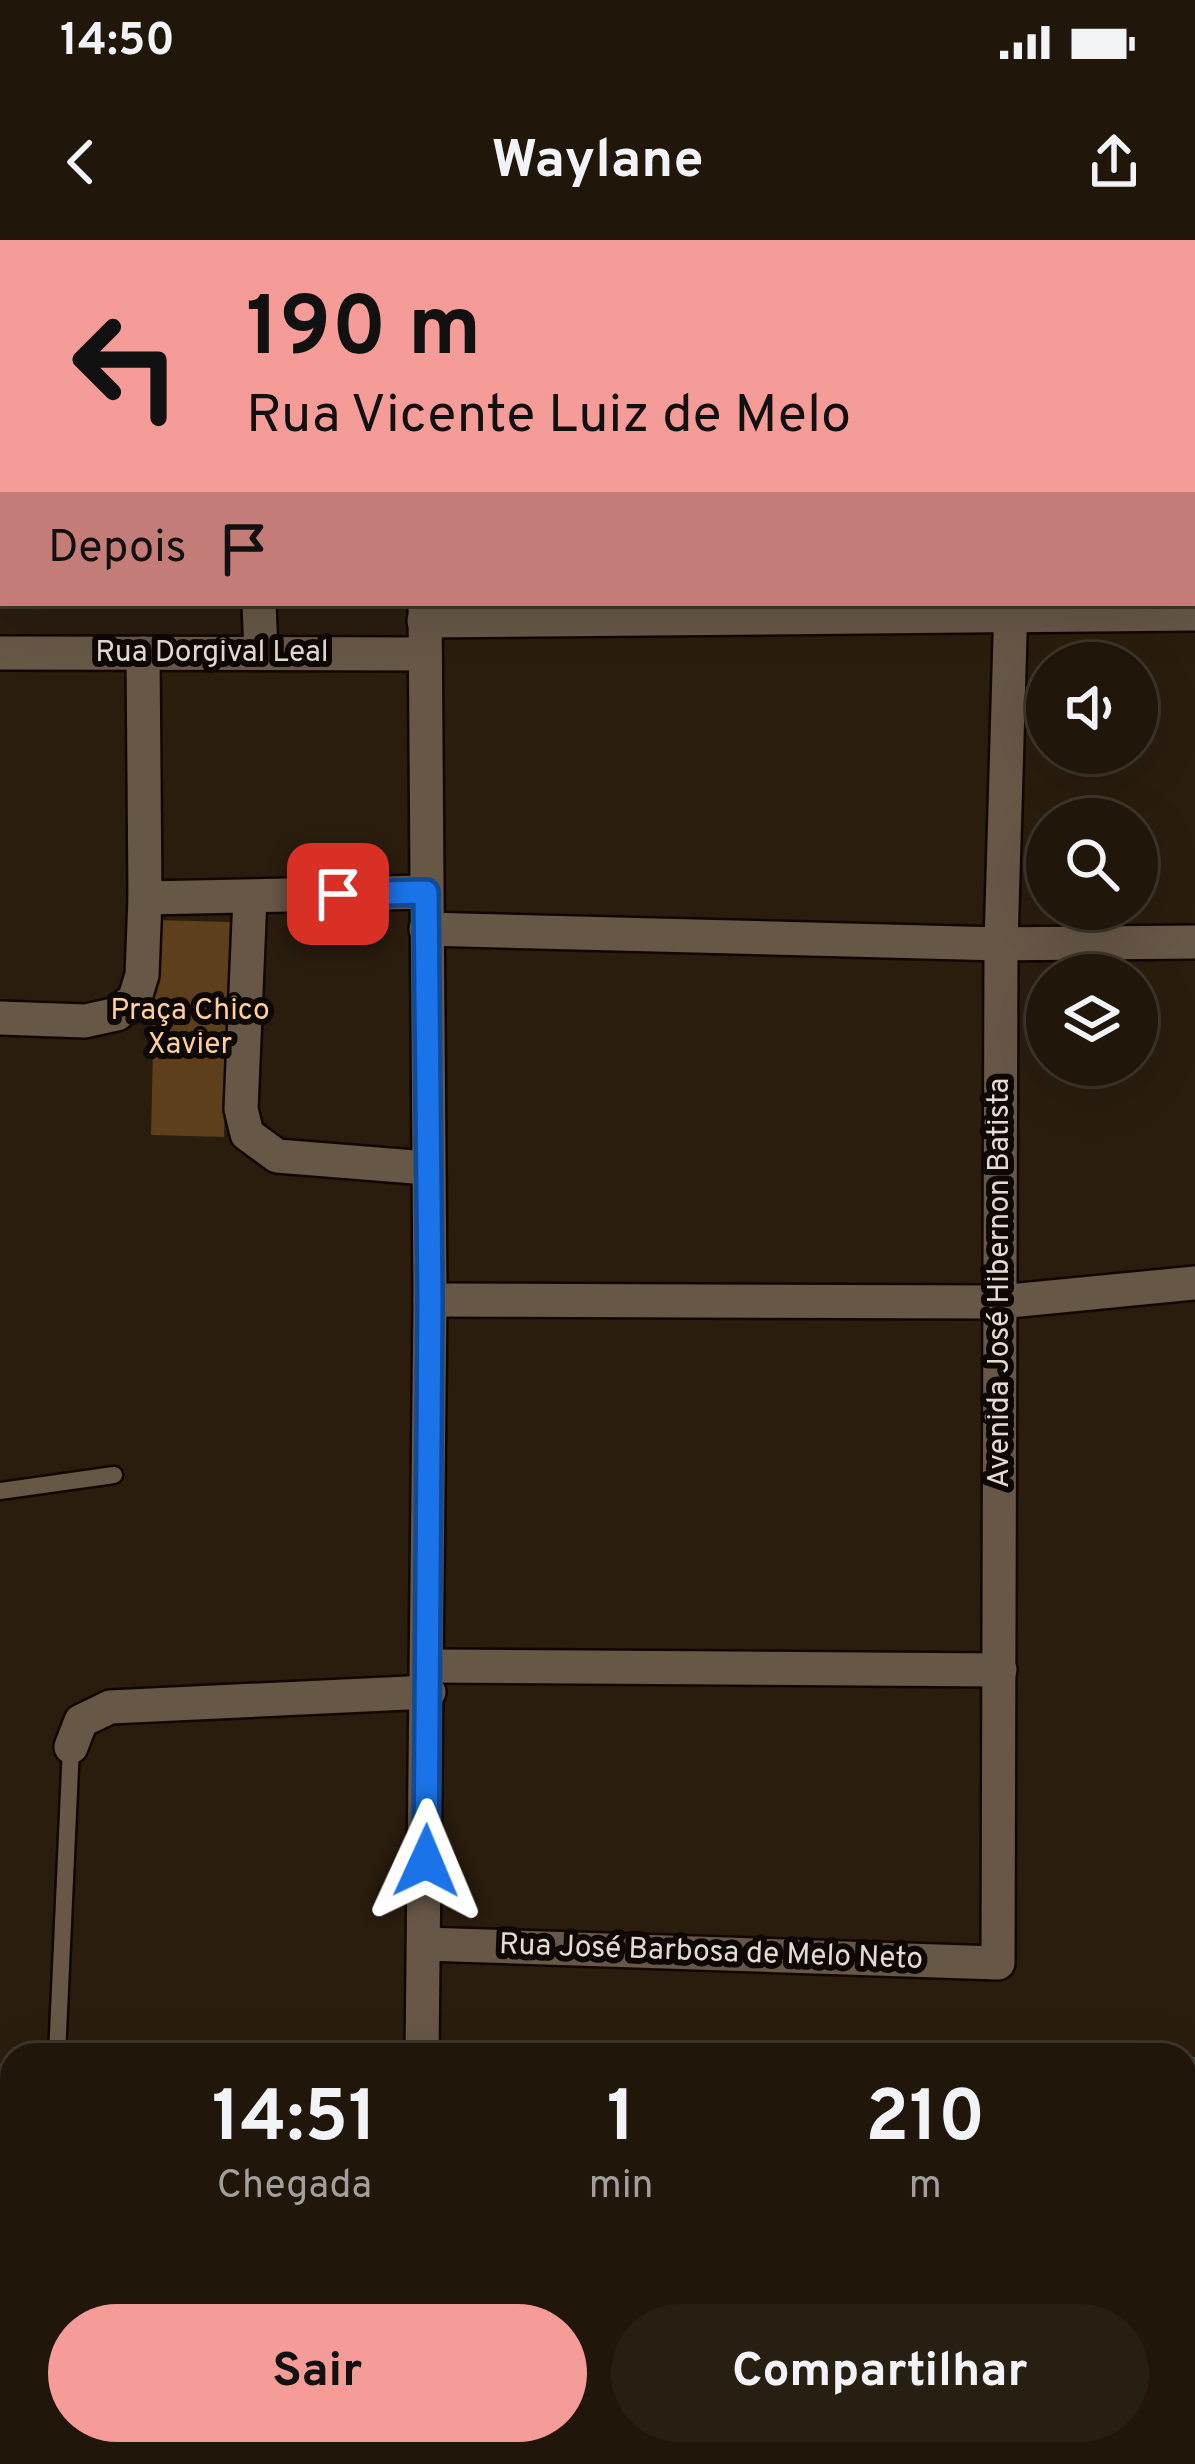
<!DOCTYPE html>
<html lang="pt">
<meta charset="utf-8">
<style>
body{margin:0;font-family:Overpass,sans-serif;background:#281f13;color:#f1f3f6;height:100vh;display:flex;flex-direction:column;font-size:45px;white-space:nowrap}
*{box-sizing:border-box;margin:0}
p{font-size:39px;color:#a29f9c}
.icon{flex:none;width:66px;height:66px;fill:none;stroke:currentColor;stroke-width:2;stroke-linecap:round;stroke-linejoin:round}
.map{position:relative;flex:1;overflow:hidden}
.drawer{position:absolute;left:0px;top:1803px;width:1197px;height:423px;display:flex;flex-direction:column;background:#20160a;border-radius:36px 36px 0 0;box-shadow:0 12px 48px #0002,0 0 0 3px #3d352b}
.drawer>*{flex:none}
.banner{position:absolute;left:0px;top:0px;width:1197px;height:366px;box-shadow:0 12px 48px #0002,0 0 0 3px #3d352b;background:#f59b98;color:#111;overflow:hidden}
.tools{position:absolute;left:1026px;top:402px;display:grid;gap:24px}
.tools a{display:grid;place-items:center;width:132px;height:132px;border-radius:50%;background:#20160a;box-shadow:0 12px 48px #0002,0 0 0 3px #3d352b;font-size:60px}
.pin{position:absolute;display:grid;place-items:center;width:102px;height:102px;color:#fff;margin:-51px;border-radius:24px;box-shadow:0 6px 18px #0006}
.me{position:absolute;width:132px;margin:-66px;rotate:1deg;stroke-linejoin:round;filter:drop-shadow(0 0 9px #0008)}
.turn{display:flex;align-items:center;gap:42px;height:252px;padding:0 48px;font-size:54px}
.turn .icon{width:156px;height:156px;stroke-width:2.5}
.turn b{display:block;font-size:84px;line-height:102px}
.then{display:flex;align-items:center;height:114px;padding:0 48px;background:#0003;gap:24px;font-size:45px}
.eta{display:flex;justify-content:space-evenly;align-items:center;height:204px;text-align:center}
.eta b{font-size:72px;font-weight:700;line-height:84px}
.cta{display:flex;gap:24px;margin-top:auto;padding:24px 48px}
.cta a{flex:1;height:138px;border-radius:72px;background:#f59b98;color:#111;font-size:48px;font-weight:700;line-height:138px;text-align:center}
.cta a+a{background:#281f13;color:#f1f3f6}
.status{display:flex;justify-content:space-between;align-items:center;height:84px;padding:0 60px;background:#20160a;direction:ltr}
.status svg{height:33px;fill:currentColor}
header{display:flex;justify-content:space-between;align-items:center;height:156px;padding:0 48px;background:#20160a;font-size:54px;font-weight:700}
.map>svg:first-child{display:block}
</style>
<div class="status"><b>14:50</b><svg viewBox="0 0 49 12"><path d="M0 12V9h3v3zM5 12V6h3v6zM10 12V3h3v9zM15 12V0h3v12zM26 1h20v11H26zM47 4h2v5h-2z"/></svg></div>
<header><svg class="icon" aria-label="back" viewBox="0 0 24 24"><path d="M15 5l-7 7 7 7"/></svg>Waylane<svg class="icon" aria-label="share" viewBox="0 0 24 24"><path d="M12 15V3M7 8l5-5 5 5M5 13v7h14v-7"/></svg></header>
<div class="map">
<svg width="1195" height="2224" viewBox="0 0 1195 2224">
<rect width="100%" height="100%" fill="#2a1d0e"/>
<!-- green -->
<g fill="#5e3f1b">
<path d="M 156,680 L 230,682 L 224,897 L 151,895 Z"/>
<path d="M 1195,1832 L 1195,2156 L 1185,2161 L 1185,1837 Z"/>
<path d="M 642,2214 L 1091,2214 L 1073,2224 L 632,2224 Z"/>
</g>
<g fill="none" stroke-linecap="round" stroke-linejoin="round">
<!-- stream -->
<g stroke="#447170" stroke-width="10">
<path d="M 1185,1827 L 1195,1822"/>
<path d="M 618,2222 L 626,2214"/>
</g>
<!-- lane casing -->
<g stroke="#120700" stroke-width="21">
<g id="lane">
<path d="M 0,1251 L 114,1235"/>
<path d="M 57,1815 L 71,1507"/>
</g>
</g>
<!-- street casing -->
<g stroke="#120700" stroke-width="38">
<g id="street">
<path d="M 430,0 L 430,3"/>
<path d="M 744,0 L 744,3"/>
<path d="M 1006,0 L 1006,3"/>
<path d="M 906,3 L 937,0"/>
<path d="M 0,157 L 3,157"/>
<path d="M 259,363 L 261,413"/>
<path d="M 424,381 L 1195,374"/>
<path d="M 0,413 L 425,414"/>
<path d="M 250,657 L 241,869 L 247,894 L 277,916 L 427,928"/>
<path d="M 145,658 L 426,652"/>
<path d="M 426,689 L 1001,704 L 1195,702"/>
<path d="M 0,778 L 85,781 L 117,774 L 135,758 L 142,735 L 145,658 L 143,413"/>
<path d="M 430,1060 L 999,1062 L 1195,1043"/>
<path d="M 429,1426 L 1000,1430"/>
<path d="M 71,1507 L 81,1481 L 110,1467 L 429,1452"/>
<path d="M 424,1704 L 998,1723 L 1001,704 L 1011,363"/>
<path d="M 422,1815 L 430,1060 L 425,363"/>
<path d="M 0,1873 L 12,1874"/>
<path d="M 428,2214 L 430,2224"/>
</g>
</g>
<!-- secondary casing -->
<g stroke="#120700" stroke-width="40">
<path id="secondary" d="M 31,2214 L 98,2224"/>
</g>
<!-- lane -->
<use href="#lane" stroke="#675747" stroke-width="16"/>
<!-- street -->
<use href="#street" stroke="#675747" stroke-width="33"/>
<!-- secondary -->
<use href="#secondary" stroke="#675747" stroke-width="36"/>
</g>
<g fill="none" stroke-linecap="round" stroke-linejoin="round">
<!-- route casing -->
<g stroke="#114b97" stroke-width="30">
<path id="route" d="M 338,654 L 426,652 L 430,1060 L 426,1621"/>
</g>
<!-- route -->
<use href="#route" stroke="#1a73e8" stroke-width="21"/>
</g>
<g text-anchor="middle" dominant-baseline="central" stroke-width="12" stroke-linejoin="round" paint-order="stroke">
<!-- street labels -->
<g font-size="30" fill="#e3dad0" stroke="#0e0804">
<text x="212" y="413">Rua Dorgival Leal</text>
<text transform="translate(1000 1043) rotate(-90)">Avenida José Hibernon Batista</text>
<text transform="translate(711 1713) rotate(2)">Rua José Barbosa de Melo Neto</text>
</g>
<!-- park labels -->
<g font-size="30" fill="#fecf9d" stroke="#0e0804">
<text x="190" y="771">Praça Chico<tspan x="190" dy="34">Xavier</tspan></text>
</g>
</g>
</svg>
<div class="tools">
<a><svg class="icon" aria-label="sound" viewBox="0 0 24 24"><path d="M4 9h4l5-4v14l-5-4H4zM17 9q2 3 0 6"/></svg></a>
<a><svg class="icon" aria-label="search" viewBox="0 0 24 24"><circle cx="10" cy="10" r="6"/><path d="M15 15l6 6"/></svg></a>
<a><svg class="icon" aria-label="layers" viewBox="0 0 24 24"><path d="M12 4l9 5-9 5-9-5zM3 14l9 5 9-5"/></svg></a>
</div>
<div class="pin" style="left:338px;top:654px;background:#d93025"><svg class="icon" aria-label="arrive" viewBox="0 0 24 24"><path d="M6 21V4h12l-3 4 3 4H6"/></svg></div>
<svg class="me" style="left:426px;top:1621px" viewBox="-20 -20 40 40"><path d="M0-17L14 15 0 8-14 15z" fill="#1a73e8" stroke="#fff" stroke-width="4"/></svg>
<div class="banner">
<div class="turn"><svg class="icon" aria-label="left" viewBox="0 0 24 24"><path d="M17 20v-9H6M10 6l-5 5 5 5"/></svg><div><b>190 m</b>Rua Vicente Luiz de Melo</div></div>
<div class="then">Depois<svg class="icon" aria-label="arrive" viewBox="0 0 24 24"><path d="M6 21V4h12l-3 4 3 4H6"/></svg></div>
</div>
<section class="drawer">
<div class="eta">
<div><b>14:51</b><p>Chegada</p></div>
<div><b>1</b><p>min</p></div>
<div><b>210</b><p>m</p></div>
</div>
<div class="cta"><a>Sair</a><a>Compartilhar</a></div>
</section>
</div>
